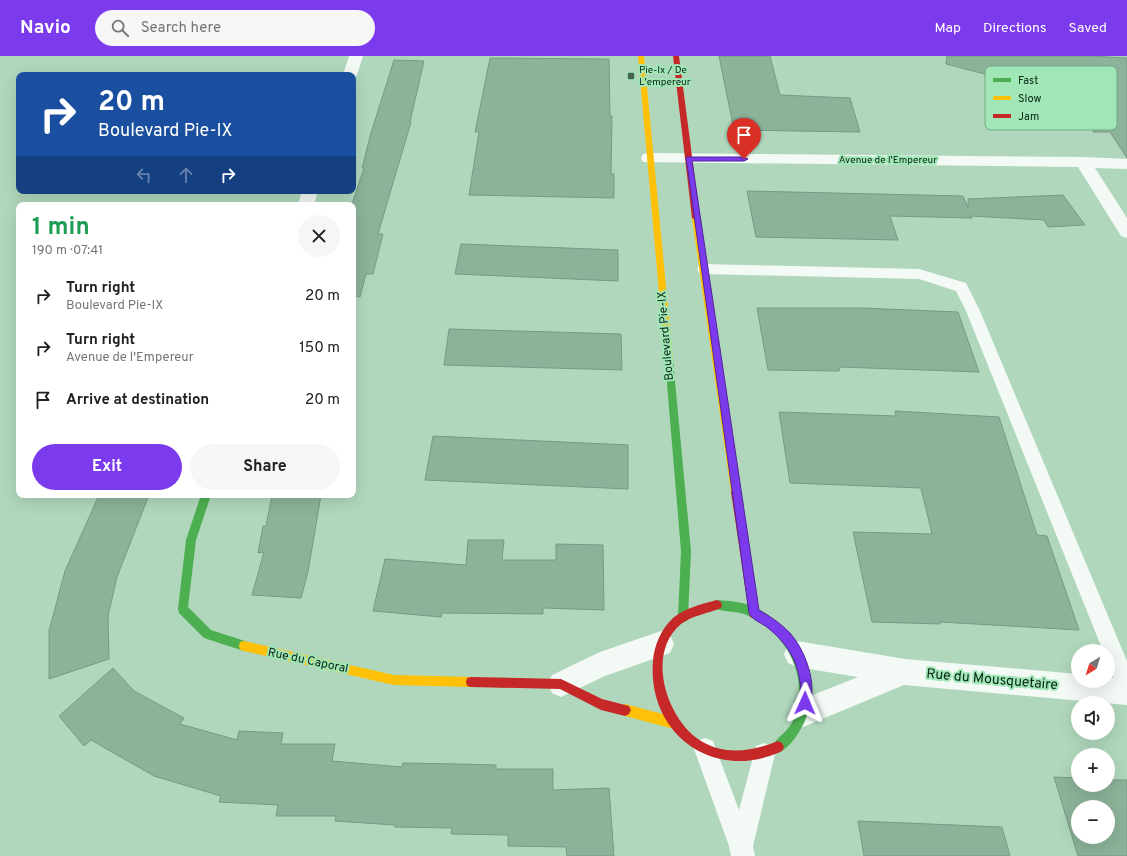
<!DOCTYPE html>
<meta charset="utf-8">
<style>
body{margin:0;font-family:Overpass,sans-serif;background:#f6f6f6;color:#202124;height:100vh;display:flex;flex-direction:column;font-size:15px;white-space:nowrap}
*{box-sizing:border-box;margin:0}
p{font-size:13px;color:#757577}
.icon{flex:none;width:22px;height:22px;fill:none;stroke:currentColor;stroke-width:2;stroke-linecap:round;stroke-linejoin:round}
.map{position:relative;flex:1;overflow:hidden}
.drawer{position:absolute;left:16px;top:146px;width:340px;height:296px;display:flex;flex-direction:column;background:#fff;border-radius:8px;box-shadow:0 4px 16px #0002}
.drawer>*{flex:none}
.guide{position:absolute;left:16px;top:16px;width:340px;height:122px;border-radius:8px;box-shadow:0 4px 16px #0002;background:#1a4fa0;color:#fff;overflow:hidden}
.needle{width:26px;rotate:218deg}
.tools{position:absolute;left:1071px;top:588px;display:grid;gap:8px}
.tools a{display:grid;place-items:center;width:44px;height:44px;border-radius:50%;background:#fff;box-shadow:0 4px 16px #0002;font-size:20px}
.pin{position:absolute;display:grid;place-items:center;width:34px;height:34px;color:#fff;margin:-41px -17px;border-radius:50% 50% 50% 0;rotate:-45deg;box-shadow:0 0 4px #0007}
.pin .icon{rotate:45deg}
.me{position:absolute;width:44px;margin:-22px;rotate:1deg;stroke-linejoin:round;filter:drop-shadow(0 0 3px #0008)}
.turn{display:flex;align-items:center;gap:14px;height:84px;padding:0 16px;font-size:18px}
.turn .icon{width:52px;height:52px;stroke-width:2.5}
.turn b{display:block;font-size:28px;line-height:34px}
.lanes{display:flex;align-items:center;height:38px;padding:0 16px;background:#0003;justify-content:center;gap:20px;direction:ltr}
.lanes .off{opacity:.35}
.round{display:grid;place-items:center;flex:none;width:42px;height:42px;border-radius:21px;background:#f6f6f6}
.head{display:flex;align-items:center;justify-content:space-between;height:68px;padding:0 16px}
h1{font-size:24px;font-weight:700;line-height:30px;color:#1e9e55}
.button{display:flex;gap:8px;margin-top:auto;padding:8px 16px}
.button a{flex:1;height:46px;border-radius:24px;background:#7c3aed;color:#fff;font-size:16px;font-weight:700;line-height:46px;text-align:center}
.button a+a{background:#f6f6f6;color:#202124}
ul{padding:0;list-style:none}
li{display:flex;align-items:center;gap:12px;height:52px;padding:0 16px}
li div{flex:1}
li b{display:block;font-size:15px}
li em{font-style:normal}
header{display:flex;align-items:center;gap:24px;box-sizing:border-box;height:56px;padding:0 20px;background:#7c3aed;color:#fff}
header strong{font-size:19px}
nav{display:flex;gap:22px;margin-inline-start:auto;font-size:14px}
.search{width:280px;height:36px;background:#f6f6f6;display:flex;align-items:center;gap:10px;box-sizing:border-box;padding:0 14px;border-radius:22px;color:#757577;font-size:15px}
.map>svg:first-child{display:block}
</style>
<header>
<strong>Navio</strong>
<div class="search"><svg class="icon" aria-label="search" viewBox="0 0 24 24"><circle cx="10" cy="10" r="6"/><path d="M15 15l6 6"/></svg>Search here</div>
<nav><a>Map</a><a>Directions</a><a>Saved</a></nav>
</header>
<div class="map">
<svg width="1127" height="800" viewBox="0 0 1127 800">
<rect width="100%" height="100%" fill="#b0d7bc"/>
<!-- building -->
<g fill="#8cb299" stroke="#7a9884" fill-rule="evenodd">
<path d="M 719,0 L 770,0 L 780,39 L 850,42 L 860,76 L 734,74 Z"/>
<path d="M 947,0 L 1091,0 L 1127,2 L 1127,102 L 1110,76 L 1093,76 L 1098,47 L 946,8 Z"/>
<path d="M 490,2 L 609,3 L 610,60 L 612,60 L 611,118 L 614,118 L 614,142 L 469,139 L 479,76 L 475,76 Z"/>
<path d="M 394,4 L 424,5 L 410,66 L 411,66 L 378,178 L 383,178 L 373,218 L 366,218 L 360,241 L 353,240 L 353,145 L 364,112 L 362,112 L 371,77 Z"/>
<path d="M 747,135 L 963,140 L 968,152 L 968,143 L 1063,139 L 1085,169 L 1048,171 L 1044,164 L 971,160 L 972,162 L 890,160 L 898,184 L 756,181 Z"/>
<path d="M 461,188 L 618,194 L 618,225 L 455,218 Z"/>
<path d="M 757,252 L 862,252 L 958,256 L 979,316 L 840,311 L 839,315 L 768,314 Z"/>
<path d="M 449,273 L 621,278 L 622,314 L 444,309 Z"/>
<path d="M 895,355 L 999,361 L 1037,479 L 1047,480 L 1079,574 L 940,566 L 940,568 L 872,566 L 853,476 L 932,478 L 921,432 L 790,427 L 779,356 L 896,360 Z"/>
<path d="M 433,380 L 628,389 L 628,433 L 425,424 Z"/>
<path d="M 99,439 L 149,439 L 117,521 L 108,560 L 109,603 L 49,623 L 49,575 L 65,515 Z"/>
<path d="M 272,439 L 321,439 L 308,516 L 301,542 L 252,539 L 264,496 L 258,497 L 263,470 L 266,470 Z"/>
<path d="M 468,484 L 504,484 L 502,504 L 556,504 L 556,488 L 603,489 L 604,554 L 543,552 L 543,558 L 442,557 L 441,561 L 373,555 L 385,503 L 466,509 Z"/>
<path d="M 113,612 L 134,635 L 184,662 L 180,668 L 237,684 L 239,675 L 283,677 L 281,688 L 335,688 L 332,705 L 402,711 L 403,707 L 458,708 L 496,709 L 496,713 L 553,713 L 553,734 L 609,732 L 614,800 L 567,800 L 566,791 L 508,790 L 508,779 L 451,778 L 452,772 L 395,771 L 395,769 L 335,765 L 336,760 L 276,760 L 278,749 L 219,746 L 221,740 L 154,720 L 91,684 L 84,690 L 59,660 Z"/>
<path d="M 1054,721 L 1078,722 L 1078,729 L 1108,729 L 1108,724 L 1127,724 L 1127,800 L 1078,800 ZM 1078,751 L 1108,751 L 1108,781 L 1078,781 Z"/>
<path d="M 858,765 L 1002,771 L 1010,800 L 864,800 Z"/>
</g>
<g fill="none" stroke-linecap="round" stroke-linejoin="round">
<!-- lane -->
<g fill="#f3f9f5" fill-rule="evenodd">
<path d="M 704,208 L 919,213 L 966,227 L 980,255 L 1127,605 L 1127,640 L 1120,637 L 1108,608 L 1108,595 L 1103,595 L 966,255 L 956,235 L 919,223 L 704,218 L 699,217 L 697,213 L 699,209 Z"/>
<path d="M 705,682 L 713,685 L 739,754 L 756,690 L 764,687 L 772,690 L 775,698 L 753,790 L 755,800 L 731,800 L 729,790 L 694,693 L 697,685 Z"/>
</g>
<!-- street -->
<g fill="#f3f9f5" fill-rule="evenodd">
<path d="M 349,0 L 363,0 L 357,19 L 353,23 L 353,19 L 343,19 Z"/>
<path d="M 649,97 L 1083,101 L 1127,103 L 1127,113 L 1095,112 L 1127,162 L 1127,182 L 1121,180 L 1078,111 L 643,106 L 641,102 L 643,98 Z"/>
<path d="M 302,135 L 318,135 L 314,149 L 298,149 Z"/>
<path d="M 661,575 L 670,579 L 674,588 L 670,597 L 605,620 L 561,641 L 552,637 L 548,628 L 552,619 L 600,596 Z"/>
<path d="M 797,585 L 905,603 L 1078,618 L 1078,625 L 1108,625 L 1108,621 L 1127,623 L 1127,649 L 904,629 L 803,671 L 793,667 L 789,657 L 793,647 L 858,621 L 797,611 L 788,607 L 784,598 L 788,589 Z"/>
</g>
<!-- fast -->
<g fill="#4caf50" fill-rule="evenodd">
<path d="M 669,301 L 673,304 L 691,495 L 688,561 L 687,565 L 683,566 L 679,565 L 678,561 L 681,495 L 665,304 Z"/>
<path d="M 201,439 L 211,439 L 196,484 L 188,551 L 211,574 L 248,586 L 249,590 L 248,594 L 244,595 L 204,582 L 179,557 L 178,553 L 186,484 Z"/>
<path d="M 717,544 C 731,545 746,546 758,553 C 797,575 822,621 805,665 C 799,677 791,691 778,697 L 774,695 L 772,691 C 776,681 790,675 794,662 C 810,622 787,577 749,560 C 738,554 725,557 713,552 L 712,549 L 713,546 Z"/>
</g>
<!-- slow -->
<g fill="#ffc107" fill-rule="evenodd">
<path d="M 638,0 L 644,0 L 673,304 L 669,307 L 665,304 Z"/>
<path d="M 694,160 L 698,160 L 700,162 L 741,436 L 739,439 L 736,440 L 733,439 L 731,436 L 692,162 Z"/>
<path d="M 244,585 L 394,619 L 471,621 L 475,622 L 476,626 L 475,630 L 471,631 L 394,629 L 244,595 L 240,594 L 239,590 L 240,586 Z"/>
<path d="M 625,648 L 674,661 L 678,663 L 680,667 L 678,671 L 674,673 L 625,660 L 621,658 L 619,654 L 621,650 Z"/>
</g>
<!-- jam -->
<g fill="#c62828" fill-rule="evenodd">
<path d="M 673,0 L 679,0 L 700,162 L 696,164 L 692,162 Z"/>
<path d="M 736,432 L 739,433 L 741,436 L 759,557 L 758,561 L 754,562 L 750,561 L 749,557 L 731,436 L 733,433 Z"/>
<path d="M 717,544 L 721,546 L 722,549 L 721,552 C 707,558 693,559 681,568 C 645,598 667,664 701,685 C 725,700 754,695 778,685 L 782,687 L 784,691 L 782,695 C 715,727 647,679 653,605 C 654,590 661,573 673,562 C 685,552 702,548 717,544 Z"/>
<path d="M 471,621 L 561,623 L 602,643 L 629,650 L 631,654 L 629,658 L 625,660 L 601,654 L 560,633 L 471,631 L 467,630 L 466,626 L 467,622 Z"/>
</g>
</g>
<!-- route -->
<path fill="#7c3aed" stroke="#51269a" d="M 686,101 L 744,101 L 748,103 L 744,105 L 692,105 L 759,554 C 770,560 780,567 789,576 C 805,593 818,628 809,651 L 805,653 L 801,651 C 799,646 801,642 801,636 C 800,624 798,611 792,600 C 786,589 778,580 768,572 C 762,567 752,564 749,557 Z"/>
<!-- markers -->
<rect fill="#43644f" stroke="#a1e6b6" stroke-width="1.5" x="627" y="16" width="8" height="8" rx="2"/>
<g text-anchor="middle" dominant-baseline="central" stroke-width="4" stroke-linejoin="round" paint-order="stroke">
<!-- far-poi labels -->
<g font-size="10" fill="#092614" stroke="#a1e6b6" text-anchor="start">
<text x="639" y="14">Pie-Ix / De<tspan x="639" dy="12">L'empereur</tspan></text>
</g>
<!-- far-street labels -->
<g font-size="10" fill="#092614" stroke="#a1e6b6">
<text x="888" y="104">Avenue de l'Empereur</text>
</g>
<!-- street labels -->
<g font-size="12" fill="#092614" stroke="#a1e6b6">
<text transform="translate(666 280) rotate(-95)">Boulevard Pie-IX</text>
<text transform="translate(308 605) rotate(12)">Rue du Caporal</text>
</g>
<!-- near-street labels -->
<g font-size="14" fill="#092614" stroke="#a1e6b6">
<text transform="translate(992 624) rotate(5)">Rue du Mousquetaire</text>
</g>
</g>
<!-- legend -->
<rect x="985" y="10" width="132" height="64" rx="6" fill="#a1e6b6" stroke="#73ac85" stroke-width="1"/>
<rect x="993" y="22" width="18" height="4" fill="#4caf50"/>
<rect x="993" y="40" width="18" height="4" fill="#ffc107"/>
<rect x="993" y="58" width="18" height="4" fill="#c62828"/>
<g font-size="11" fill="#092614">
<text x="1018" y="28">Fast</text>
<text x="1018" y="46">Slow</text>
<text x="1018" y="64">Jam</text>
</g>
</svg>
<div class="tools">
<a><svg class="needle" viewBox="-14 -14 28 28"><path d="M0-13l5 13h-10z" fill="#e53935"/><path d="M0 13l5-13h-10z" fill="#757577"/></svg></a>
<a><svg class="icon" aria-label="sound" viewBox="0 0 24 24"><path d="M4 9h4l5-4v14l-5-4H4zM17 9q2 3 0 6"/></svg></a>
<a>+</a>
<a>−</a>
</div>
<div class="pin" style="left:744px;top:103px;background:#d93025"><svg class="icon" aria-label="arrive" viewBox="0 0 24 24"><path d="M6 21V4h12l-3 4 3 4H6"/></svg></div>
<svg class="me" style="left:805px;top:647px" viewBox="-20 -20 40 40"><path d="M0-17L14 15 0 8-14 15z" fill="#7c3aed" stroke="#fff" stroke-width="4"/></svg>
<div class="guide">
<div class="turn"><svg class="icon" aria-label="right" viewBox="0 0 24 24"><path d="M7 20v-9h11M14 6l5 5-5 5"/></svg><div><b>20 m</b>Boulevard Pie-IX</div></div>
<div class="lanes"><svg class="icon off" aria-label="left" viewBox="0 0 24 24"><path d="M17 20v-9H6M10 6l-5 5 5 5"/></svg><svg class="icon off" aria-label="ahead" viewBox="0 0 24 24"><path d="M12 20V5M6 11l6-6 6 6"/></svg><svg class="icon" aria-label="right" viewBox="0 0 24 24"><path d="M7 20v-9h11M14 6l5 5-5 5"/></svg></div>
</div>
<section class="drawer">
<div class="head"><div><h1>1 min</h1><p>190 m · 07:41</p></div><a class="round"><svg class="icon" aria-label="close" viewBox="0 0 24 24"><path d="M6 6l12 12M18 6L6 18"/></svg></a></div>
<ul>
<li><svg class="icon" aria-label="right" viewBox="0 0 24 24"><path d="M7 20v-9h11M14 6l5 5-5 5"/></svg><div><b>Turn right</b><p>Boulevard Pie-IX</p></div><em>20 m</em></li>
<li><svg class="icon" aria-label="right" viewBox="0 0 24 24"><path d="M7 20v-9h11M14 6l5 5-5 5"/></svg><div><b>Turn right</b><p>Avenue de l'Empereur</p></div><em>150 m</em></li>
<li><svg class="icon" aria-label="arrive" viewBox="0 0 24 24"><path d="M6 21V4h12l-3 4 3 4H6"/></svg><div><b>Arrive at destination</b></div><em>20 m</em></li>
</ul>
<div class="button"><a>Exit</a><a>Share</a></div>
</section>
</div>
